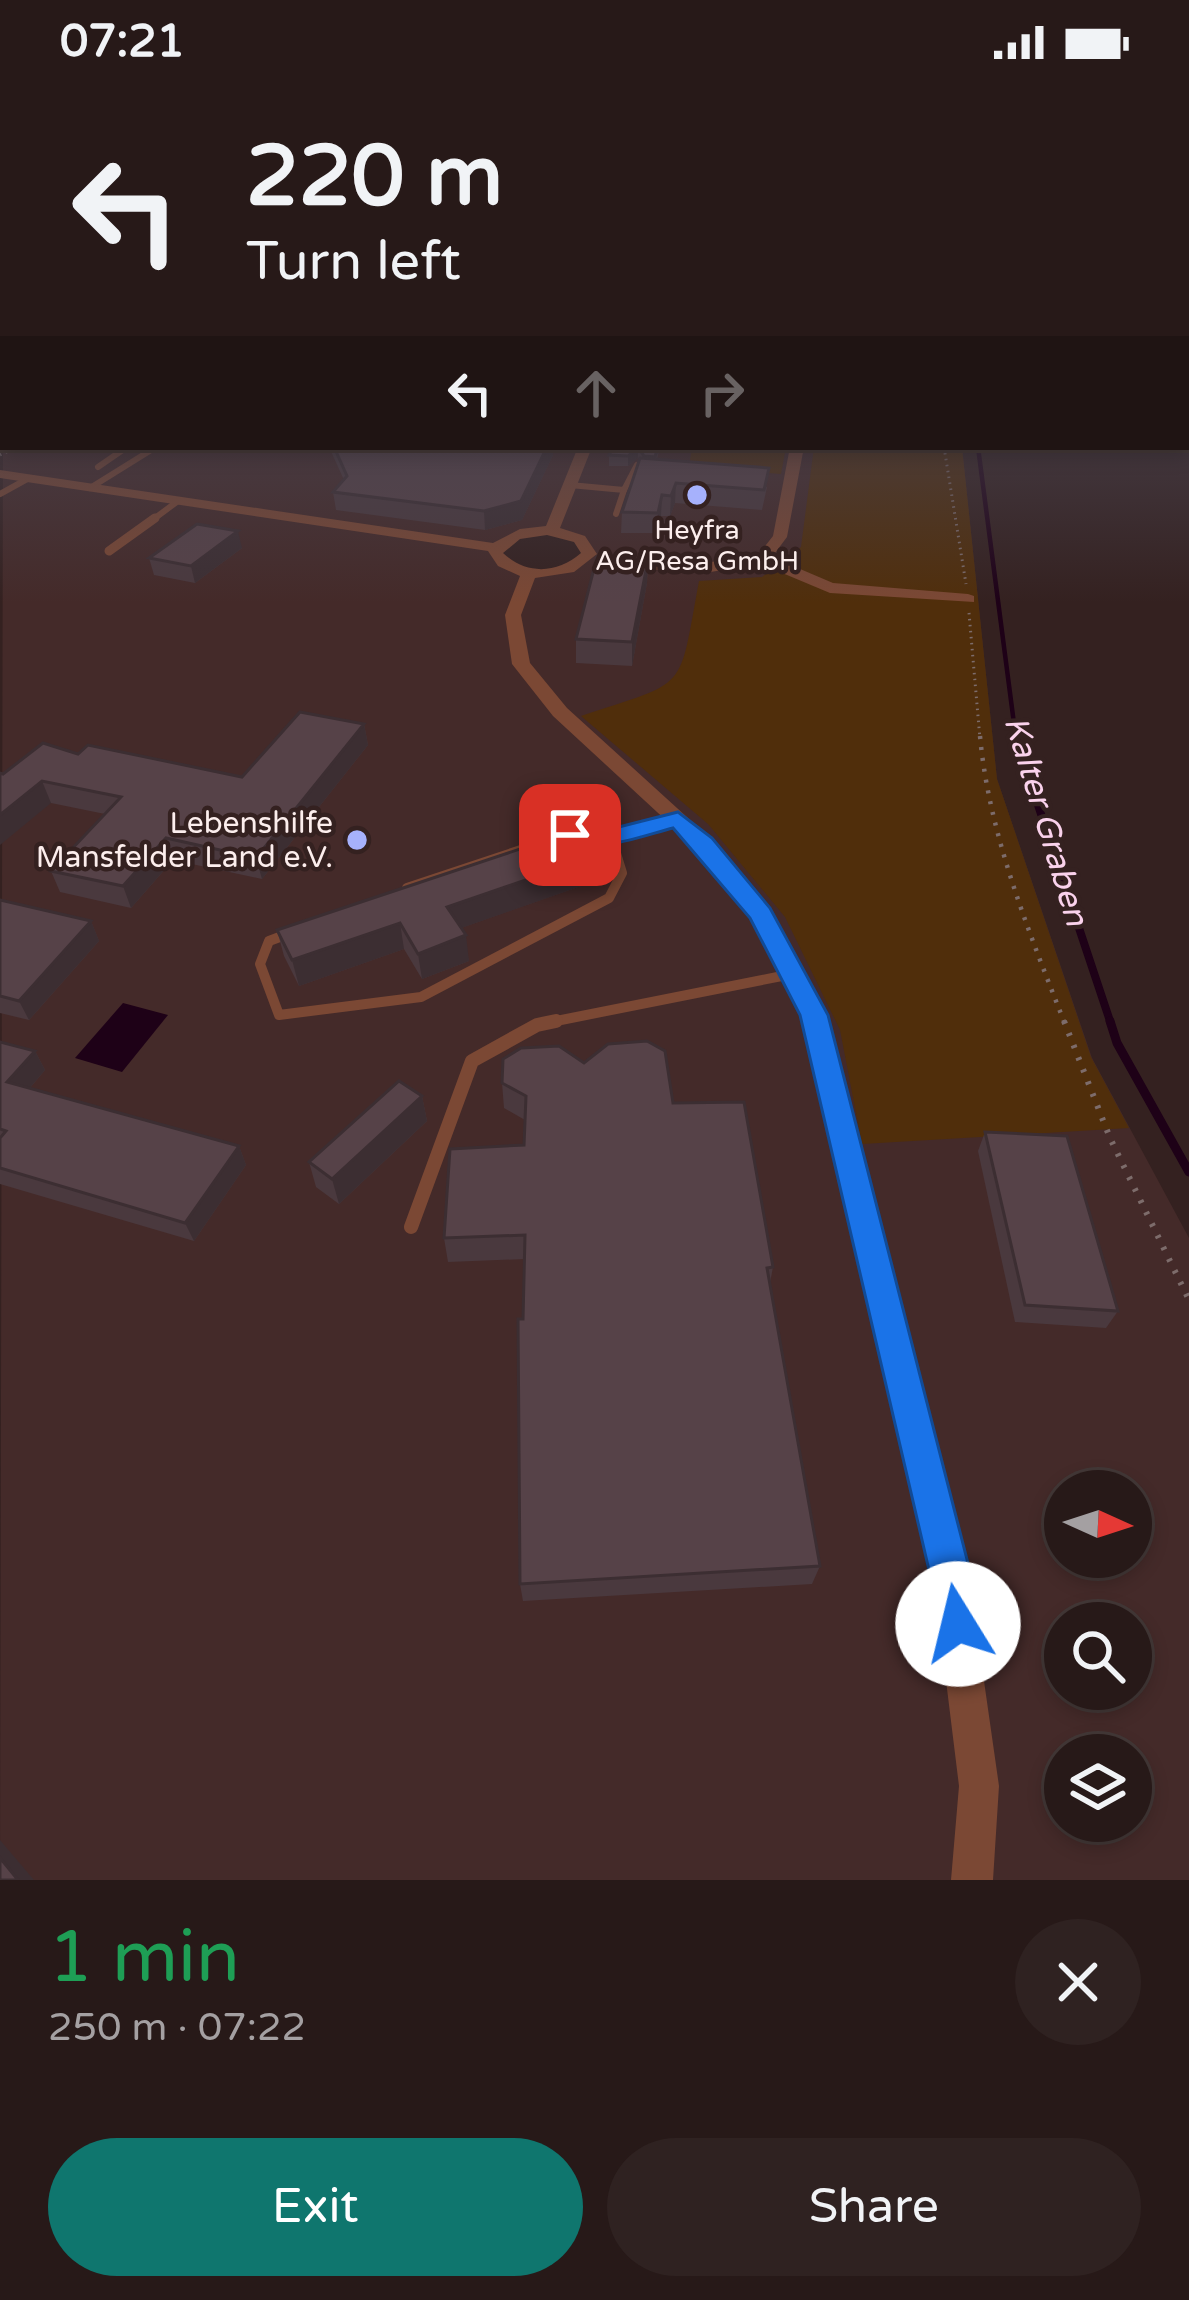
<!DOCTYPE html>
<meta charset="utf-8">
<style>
body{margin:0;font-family:"Varela Round",sans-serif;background:#2f2221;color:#f1f3f6;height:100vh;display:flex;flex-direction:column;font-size:45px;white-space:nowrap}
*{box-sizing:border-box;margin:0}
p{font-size:39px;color:#a4a0a2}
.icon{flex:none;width:66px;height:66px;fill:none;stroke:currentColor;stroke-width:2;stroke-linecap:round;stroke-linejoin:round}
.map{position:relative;height:1796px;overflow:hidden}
.panel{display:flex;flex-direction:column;background:#271918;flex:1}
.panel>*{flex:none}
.hud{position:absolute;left:0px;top:0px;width:1191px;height:366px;box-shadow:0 6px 18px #0003,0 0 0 3px #433837;background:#271918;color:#f1f3f6;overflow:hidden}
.needle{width:78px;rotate:93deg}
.tools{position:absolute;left:1044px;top:1386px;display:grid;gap:24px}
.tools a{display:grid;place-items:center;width:108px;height:108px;border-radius:50%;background:#271918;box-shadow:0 6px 18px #0003,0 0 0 3px #433837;font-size:60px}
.pin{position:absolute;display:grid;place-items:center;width:102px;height:102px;color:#fff;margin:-51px;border-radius:24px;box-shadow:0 6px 18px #0006}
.me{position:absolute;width:132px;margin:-66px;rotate:351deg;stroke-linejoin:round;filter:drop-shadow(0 0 9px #0008)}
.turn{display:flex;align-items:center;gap:42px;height:252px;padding:0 48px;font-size:54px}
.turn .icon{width:156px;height:156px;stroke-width:2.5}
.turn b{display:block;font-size:84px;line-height:102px}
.lanes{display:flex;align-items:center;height:114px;padding:0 48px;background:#0003;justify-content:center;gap:60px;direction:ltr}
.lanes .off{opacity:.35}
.round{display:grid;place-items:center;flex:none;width:126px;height:126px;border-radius:63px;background:#2f2221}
.head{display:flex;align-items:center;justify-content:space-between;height:204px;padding:0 48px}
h1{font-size:72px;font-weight:600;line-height:90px;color:#1e9e55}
.button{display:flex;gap:24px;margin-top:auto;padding:24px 48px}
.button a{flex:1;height:138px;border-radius:72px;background:#0f766e;color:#fff;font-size:48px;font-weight:600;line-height:138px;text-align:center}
.button a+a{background:#2f2221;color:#f1f3f6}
.status{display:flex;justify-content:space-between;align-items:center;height:84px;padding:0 60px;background:#271918;direction:ltr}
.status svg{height:33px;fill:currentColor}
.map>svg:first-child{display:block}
</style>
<div class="status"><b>07:21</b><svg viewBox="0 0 49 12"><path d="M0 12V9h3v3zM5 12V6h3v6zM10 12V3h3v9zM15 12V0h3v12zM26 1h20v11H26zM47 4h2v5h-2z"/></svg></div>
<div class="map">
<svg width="1189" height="1796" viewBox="0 0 1189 1796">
<rect width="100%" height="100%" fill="#342120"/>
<!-- built -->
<path fill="#442a29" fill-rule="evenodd" d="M 3,334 L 3,363 L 962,363 L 997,695 L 1092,974 L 1189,1154 L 1189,1796 L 0,1796 ZM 539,446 L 586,460 L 579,481 L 529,489 L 495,470 L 496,464 ZM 1065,1407 L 1131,1407 L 1131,1473 L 1065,1473 ZM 1065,1539 L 1131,1539 L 1131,1605 L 1065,1605 ZM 1065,1671 L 1131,1671 L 1131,1737 L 1065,1737 Z"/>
<!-- green -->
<g fill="#502e0b">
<path d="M 692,363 L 786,363 L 781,390 L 689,383 Z"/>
<path d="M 814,363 L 962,363 L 997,695 L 1091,973 L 1129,1044 L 862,1060 L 840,946 L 785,833 L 708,740 L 581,632 C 690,596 678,610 699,497 L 762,493 L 801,463 Z"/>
</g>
<!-- water -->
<path fill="#1e0117" d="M 123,919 L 168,931 L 122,988 L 75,974 Z"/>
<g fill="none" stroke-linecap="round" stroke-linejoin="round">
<!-- stream-far2 -->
<path stroke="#1e0117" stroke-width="4.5" d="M 978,363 L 1016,655"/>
<!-- stream-far1 -->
<path stroke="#1e0117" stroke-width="8" d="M 1015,652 L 1111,940"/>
<!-- stream -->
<path stroke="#1e0117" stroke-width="9" d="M 1110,937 L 1117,959 L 1189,1088"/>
<!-- path-far2 -->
<g stroke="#7d6c6b" stroke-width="3" stroke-dasharray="1.5 4.5" stroke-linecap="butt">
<path d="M 944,363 L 966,500"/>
<path d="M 0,371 L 13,365"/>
<path d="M 969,529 L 980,655"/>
</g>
<!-- path-far1 -->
<path stroke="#7d6c6b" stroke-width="4.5" stroke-dasharray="3 8" stroke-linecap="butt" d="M 980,652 C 989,751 1029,848 1065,940"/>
<!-- path -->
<path stroke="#7d6c6b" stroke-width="6" stroke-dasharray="3 10" stroke-linecap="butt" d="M 1064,937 L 1110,1054 L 1189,1216"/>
<!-- lane-far3 -->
<g stroke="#7b4834" stroke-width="6">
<path d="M 98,383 L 127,363"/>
<path d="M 570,401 L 624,406 L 637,381"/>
<path d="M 90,404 L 156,363"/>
<path d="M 0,410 L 29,394"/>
<path d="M 616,430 L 624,406"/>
<path d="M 151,437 L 178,417"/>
</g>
<!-- lane-far2 -->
<path stroke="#7b4834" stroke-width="9" d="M 109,467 L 155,434"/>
<!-- lane-far1 -->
<g stroke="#7b4834" stroke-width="10">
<path d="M 573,751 L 611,753 L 678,735"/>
<path d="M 407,804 L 542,759"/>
<path d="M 293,848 L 269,857 L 260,880 L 279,931 L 421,913 L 609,814 L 622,789 L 611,753"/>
<path d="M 541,940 L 792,890"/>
</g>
<!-- lane -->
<path stroke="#7b4834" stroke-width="14" d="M 411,1143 L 472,977 L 537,941 L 556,937"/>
<!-- street -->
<g fill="#7b4834" fill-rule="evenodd">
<path d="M 578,363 L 592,363 L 560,444 L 585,452 L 597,470 L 574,488 L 535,494 L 521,531 L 530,579 L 567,624 L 710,754 L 769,825 L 826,931 L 970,1499 L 999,1702 L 993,1796 L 951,1796 L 959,1702 L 934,1499 L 802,931 L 752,834 L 696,764 L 553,632 L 512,580 L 505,531 L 520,492 L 498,482 L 488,467 L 0,394 L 0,386 L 493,459 L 520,445 L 546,442 ZM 547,451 L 574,458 L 581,469 C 557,490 526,491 503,469 L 520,455 Z"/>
<path d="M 790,363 L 804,363 L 787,453 L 772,473 L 833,499 L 968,510 L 974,512 L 974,518 L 830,509 L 761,480 L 704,489 L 616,483 L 608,478 L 616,473 L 704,479 L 758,471 L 773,452 Z"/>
</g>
<!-- secondary -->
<path fill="#a95838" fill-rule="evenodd" d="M 3,313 L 3,324 L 0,325 L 0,314 Z"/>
</g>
<!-- wall -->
<g fill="#4a393e">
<path d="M 329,363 L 552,363 L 553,371 L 522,436 L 485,446 L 336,426 L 333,408 L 344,396 Z"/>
<path d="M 613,363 L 660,363 L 657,375 L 767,403 L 762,426 L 675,419 L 670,432 L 661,432 L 657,449 L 621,449 L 622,428 L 639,375 L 638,374 L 628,382 L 609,382 L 609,371 Z"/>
<path d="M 242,464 L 195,499 L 154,491 L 149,474 Z"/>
<path d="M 648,476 L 647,499 L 632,582 L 576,579 L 576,555 Z"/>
<path d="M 364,640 L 368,661 L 262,795 L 173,776 L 131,824 L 60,808 L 51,787 L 105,730 L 51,719 L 3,690 L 78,670 L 242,693 Z"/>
<path d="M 601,770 L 601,795 L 461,844 L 469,877 L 422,895 L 404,865 L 299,902 L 284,872 L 277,846 Z"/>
<path d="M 0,816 L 91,837 L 99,857 L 29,936 L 0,929 Z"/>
<path d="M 0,958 L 35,967 L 45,986 L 29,1005 L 239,1062 L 246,1081 L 194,1157 L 0,1100 Z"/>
<path d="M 584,979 L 673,1019 L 773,1183 L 770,1199 L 820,1482 L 812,1500 L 523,1517 L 520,1500 L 525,1175 L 448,1178 L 444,1154 L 524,1061 L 525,1036 L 504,1024 L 502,999 Z"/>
<path d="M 422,1012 L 427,1037 L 339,1120 L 316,1103 L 309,1078 Z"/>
<path d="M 985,1048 L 1118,1227 L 1106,1244 L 1015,1238 L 978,1067 Z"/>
</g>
<!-- shaded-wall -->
<g fill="#3c2e32">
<path d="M 547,363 L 552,363 L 553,371 L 522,436 L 485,446 L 484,427 Z"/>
<path d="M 638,363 L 638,374 L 628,382 L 628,372 Z"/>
<path d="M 676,399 L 675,419 L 670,432 L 671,412 Z"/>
<path d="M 662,411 L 661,432 L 657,449 L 658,429 Z"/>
<path d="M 238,447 L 242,464 L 195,499 L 191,482 Z"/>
<path d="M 648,476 L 647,499 L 632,582 L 632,558 Z"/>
<path d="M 364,640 L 368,661 L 262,795 L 256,774 Z"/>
<path d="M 42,697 L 51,719 L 0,761 L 0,731 Z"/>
<path d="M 166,754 L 173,776 L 131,824 L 123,802 Z"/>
<path d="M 601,770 L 601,795 L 450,848 L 447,823 Z"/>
<path d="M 91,837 L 99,857 L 29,936 L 19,917 Z"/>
<path d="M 400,839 L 404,865 L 299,902 L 292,876 Z"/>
<path d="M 466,851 L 469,877 L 422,895 L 418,870 Z"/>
<path d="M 35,967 L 45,986 L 18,1018 L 7,998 Z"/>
<path d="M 422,1012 L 427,1037 L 339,1120 L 332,1095 Z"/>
<path d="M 239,1062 L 246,1081 L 194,1157 L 185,1139 Z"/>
<path d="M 0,1756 L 34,1796 L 18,1796 L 0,1774 Z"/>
</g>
<!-- building -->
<g fill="#564248" stroke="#3c2e32" stroke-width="3">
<path d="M 334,363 L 547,363 L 521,417 L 484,427 L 333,408 L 347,392 Z"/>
<path d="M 613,363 L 638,363 L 628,372 L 609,371 Z"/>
<path d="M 638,363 L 658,363 L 655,373 L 644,372 Z"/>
<path d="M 640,374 L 769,384 L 764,406 L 676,399 L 671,412 L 662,411 L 658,429 L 622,428 Z"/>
<path d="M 197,440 L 238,447 L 191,482 L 149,474 Z"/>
<path d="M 597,473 L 648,476 L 632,558 L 576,555 Z"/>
<path d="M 300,628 L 364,640 L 256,774 L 166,754 L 123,802 L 51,787 L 121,713 L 42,697 L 0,731 L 0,689 L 3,690 L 43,659 L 78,670 L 88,661 L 242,693 Z"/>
<path d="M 580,745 L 601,770 L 447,823 L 466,851 L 418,870 L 400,839 L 292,876 L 277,846 Z"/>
<path d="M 0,816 L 91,837 L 19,917 L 0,912 Z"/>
<path d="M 647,957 L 665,967 L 673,1019 L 744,1018 L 773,1183 L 767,1184 L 820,1482 L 520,1500 L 518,1235 L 523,1235 L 525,1151 L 444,1154 L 450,1065 L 524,1061 L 526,1012 L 502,999 L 503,975 L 521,964 L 559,962 L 584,979 L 608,960 Z"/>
<path d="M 0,958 L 35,967 L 7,998 L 239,1062 L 185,1139 L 0,1084 L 0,1054 L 6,1047 L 0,1045 Z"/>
<path d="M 399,997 L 422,1012 L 332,1095 L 309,1078 Z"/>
<path d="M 985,1048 L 1067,1052 L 1118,1227 L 1025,1221 Z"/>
<path d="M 0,1774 L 18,1796 L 0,1796 Z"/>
</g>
<!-- sky -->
<linearGradient id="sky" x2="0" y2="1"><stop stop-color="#1d1212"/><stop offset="0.52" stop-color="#4a434e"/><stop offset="1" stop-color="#4a434e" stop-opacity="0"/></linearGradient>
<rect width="1189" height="519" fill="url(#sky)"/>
<!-- route -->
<path fill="#1a73e8" stroke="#114b97" stroke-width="3" d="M 678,728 L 712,754 L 770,824 L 828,931 L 973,1499 L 979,1540 L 973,1555 L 958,1561 L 943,1555 L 932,1499 L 800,931 L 750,834 L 673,744 C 641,752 585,775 558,751 L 570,743 L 611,745 Z"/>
<!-- markers -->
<g fill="#a6b1fc" stroke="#342120" stroke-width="4.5">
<circle cx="697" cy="411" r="12"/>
<circle cx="357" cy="756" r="12"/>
</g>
<g text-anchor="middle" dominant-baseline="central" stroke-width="9" stroke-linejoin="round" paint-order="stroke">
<!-- far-poi labels -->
<g font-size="27" fill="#fceeed" stroke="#342120">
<text x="697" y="446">Heyfra<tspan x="697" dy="31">AG/Resa GmbH</tspan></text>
</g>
<!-- poi labels -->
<g font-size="30" fill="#fceeed" stroke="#342120" text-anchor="end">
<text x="333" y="739">Lebenshilfe<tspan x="333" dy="34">Mansfelder Land e.V.</tspan></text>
</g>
<!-- water labels -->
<g font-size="33" font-style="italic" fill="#fad2ec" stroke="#342120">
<text transform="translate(1046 737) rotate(73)">Kalter Graben</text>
</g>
</g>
</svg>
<div class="tools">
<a><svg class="needle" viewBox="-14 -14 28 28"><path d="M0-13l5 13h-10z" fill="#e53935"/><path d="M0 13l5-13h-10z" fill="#a4a0a2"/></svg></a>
<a><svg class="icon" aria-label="search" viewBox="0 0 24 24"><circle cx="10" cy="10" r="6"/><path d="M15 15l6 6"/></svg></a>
<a><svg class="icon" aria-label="layers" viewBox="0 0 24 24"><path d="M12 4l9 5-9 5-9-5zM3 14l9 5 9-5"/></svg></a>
</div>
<div class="pin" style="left:570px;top:751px;background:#d93025"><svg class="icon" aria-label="arrive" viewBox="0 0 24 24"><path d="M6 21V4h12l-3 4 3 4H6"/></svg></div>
<svg class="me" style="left:958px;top:1540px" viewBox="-20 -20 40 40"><circle r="19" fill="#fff"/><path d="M0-13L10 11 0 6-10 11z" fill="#1a73e8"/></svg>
<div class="hud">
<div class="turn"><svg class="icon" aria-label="left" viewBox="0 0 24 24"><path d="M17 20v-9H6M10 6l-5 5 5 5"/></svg><div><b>220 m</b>Turn left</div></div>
<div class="lanes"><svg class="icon" aria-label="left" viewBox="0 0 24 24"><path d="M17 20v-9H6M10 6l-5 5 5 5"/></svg><svg class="icon off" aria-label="ahead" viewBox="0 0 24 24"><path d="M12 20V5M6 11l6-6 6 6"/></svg><svg class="icon off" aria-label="right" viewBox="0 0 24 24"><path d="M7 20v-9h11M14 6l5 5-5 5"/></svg></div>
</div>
</div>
<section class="panel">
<div class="head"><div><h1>1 min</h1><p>250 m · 07:22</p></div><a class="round"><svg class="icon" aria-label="close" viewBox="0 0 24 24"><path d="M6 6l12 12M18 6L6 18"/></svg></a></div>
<div class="button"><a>Exit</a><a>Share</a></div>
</section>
